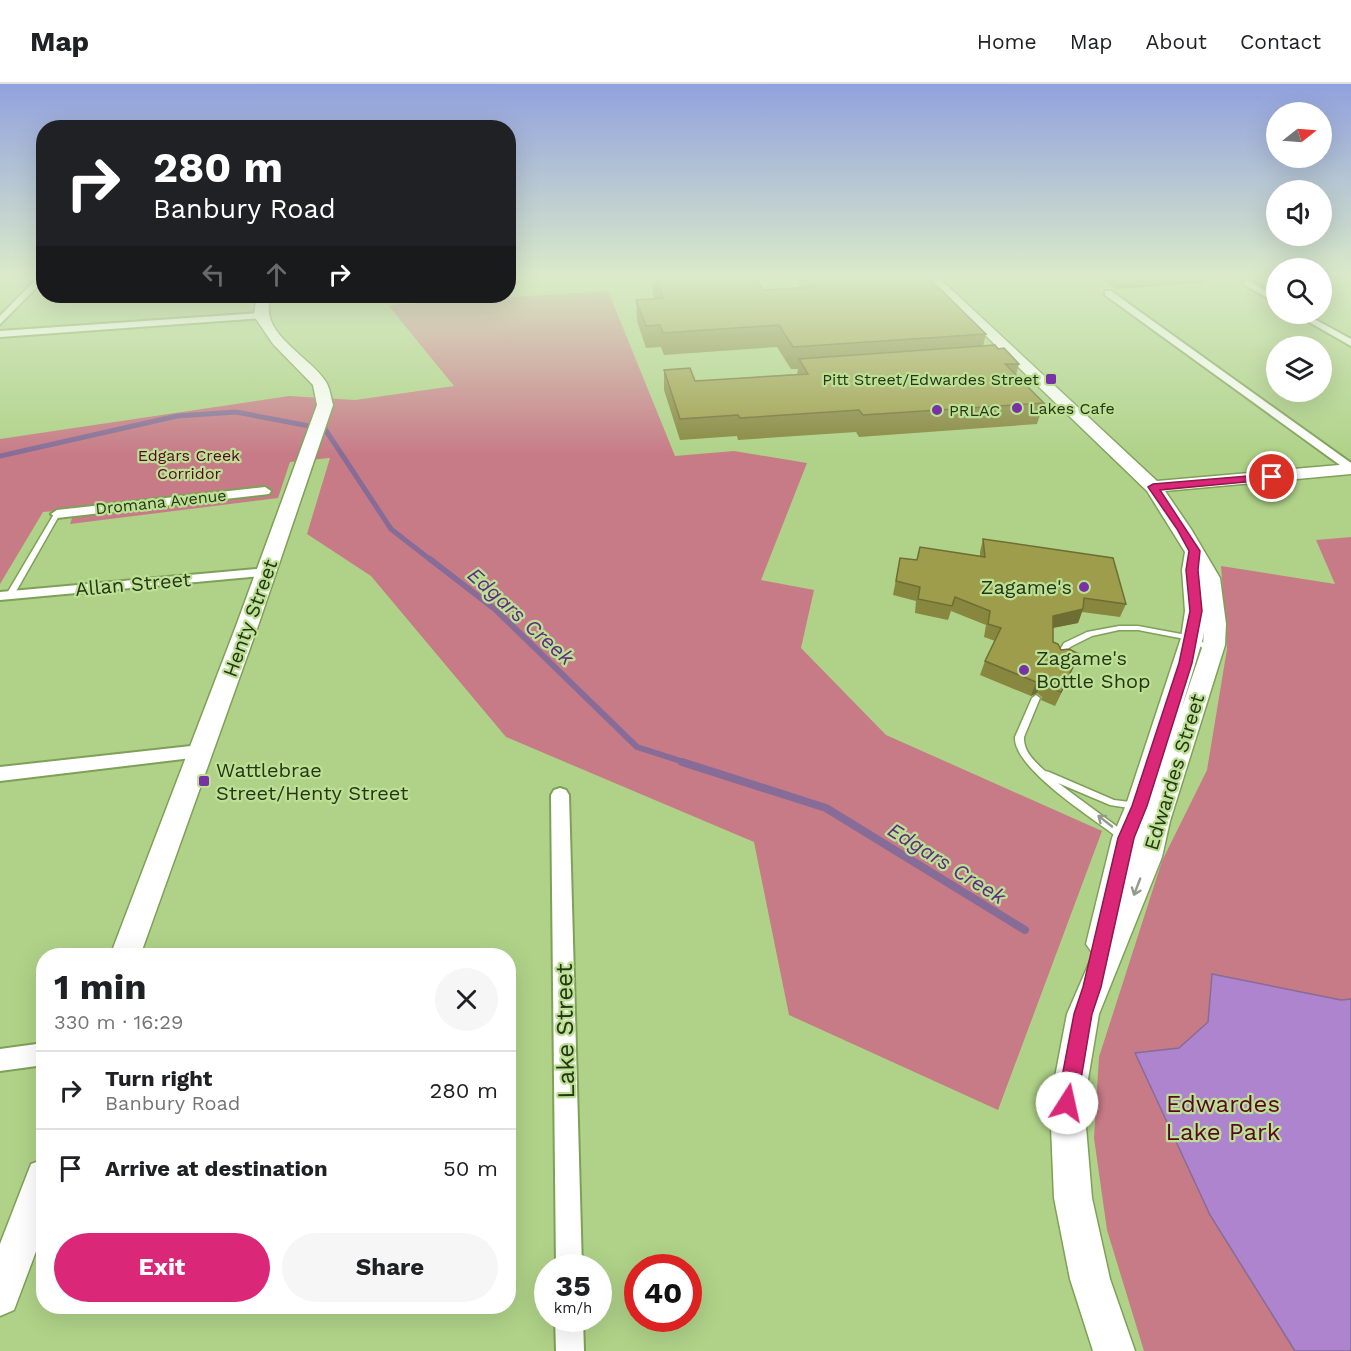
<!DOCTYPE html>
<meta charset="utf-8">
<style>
body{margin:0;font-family:"Work Sans",sans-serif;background:#f6f6f6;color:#202124;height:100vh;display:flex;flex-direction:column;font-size:22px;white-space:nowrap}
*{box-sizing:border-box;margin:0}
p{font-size:20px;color:#757577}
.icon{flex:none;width:33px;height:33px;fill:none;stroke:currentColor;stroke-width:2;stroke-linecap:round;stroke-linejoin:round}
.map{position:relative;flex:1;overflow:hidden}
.sheet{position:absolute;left:36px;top:864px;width:480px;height:366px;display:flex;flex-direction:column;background:#fff;border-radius:24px;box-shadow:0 6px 24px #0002}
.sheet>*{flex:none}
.guide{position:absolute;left:36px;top:36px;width:480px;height:183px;border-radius:24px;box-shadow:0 6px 24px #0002;background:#202124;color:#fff;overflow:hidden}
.needle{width:39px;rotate:73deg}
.tools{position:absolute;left:1266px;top:18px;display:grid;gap:12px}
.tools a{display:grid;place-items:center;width:66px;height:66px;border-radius:50%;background:#fff;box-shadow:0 6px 24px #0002;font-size:30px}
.speed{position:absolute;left:534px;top:1170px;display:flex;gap:12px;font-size:30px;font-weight:700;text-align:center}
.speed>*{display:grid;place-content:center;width:78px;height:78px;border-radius:50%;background:#fff;box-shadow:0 6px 24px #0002;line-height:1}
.speed small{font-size:15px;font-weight:400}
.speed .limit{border:9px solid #d22;background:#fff;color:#111}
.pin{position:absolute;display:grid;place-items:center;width:51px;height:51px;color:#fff;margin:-26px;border:3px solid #fff;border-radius:50%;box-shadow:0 2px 6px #0007}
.me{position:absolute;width:66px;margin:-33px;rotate:10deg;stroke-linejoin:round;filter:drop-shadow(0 0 4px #0008)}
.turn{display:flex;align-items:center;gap:21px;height:126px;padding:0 18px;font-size:27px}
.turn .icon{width:78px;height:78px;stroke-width:2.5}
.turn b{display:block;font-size:42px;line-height:51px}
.lanes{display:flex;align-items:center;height:57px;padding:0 18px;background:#0003;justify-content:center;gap:30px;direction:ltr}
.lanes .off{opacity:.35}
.round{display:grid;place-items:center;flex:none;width:63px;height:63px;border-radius:32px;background:#f6f6f6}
.head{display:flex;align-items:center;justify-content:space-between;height:102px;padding:0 18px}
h1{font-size:36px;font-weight:700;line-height:45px}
.primary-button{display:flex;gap:12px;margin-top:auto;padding:12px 18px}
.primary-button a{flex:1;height:69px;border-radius:36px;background:#db2777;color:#fff;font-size:24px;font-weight:700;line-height:69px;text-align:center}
.primary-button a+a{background:#f6f6f6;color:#202124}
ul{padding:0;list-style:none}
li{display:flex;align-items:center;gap:18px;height:78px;padding:0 18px;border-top:2px solid #e0e0e0}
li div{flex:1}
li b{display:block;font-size:22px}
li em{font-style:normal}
header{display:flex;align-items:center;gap:36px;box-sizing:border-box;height:84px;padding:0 30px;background:#fff;border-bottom:2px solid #e0e0e0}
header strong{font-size:28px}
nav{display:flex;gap:33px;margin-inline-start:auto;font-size:21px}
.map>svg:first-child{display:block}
</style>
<header>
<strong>Map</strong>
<nav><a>Home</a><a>Map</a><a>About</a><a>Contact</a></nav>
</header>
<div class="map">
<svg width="1351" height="1267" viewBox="0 0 1351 1267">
<rect width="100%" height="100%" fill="#afd288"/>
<!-- green -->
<g fill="#c77b87">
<path d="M 608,207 L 675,372 L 734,367 L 807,379 L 761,496 L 814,506 L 801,564 L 886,651 L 1102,747 L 998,1026 L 789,931 L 754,758 L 506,653 L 371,492 L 307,450 L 330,374 L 290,378 L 278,414 L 70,440 L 75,425 L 43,428 L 0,500 L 0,355 L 289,312 L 355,316 L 454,302 L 388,221 Z"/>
<path d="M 1351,453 L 1351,1267 L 1144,1267 L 1107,1146 L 1094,1054 L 1099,973 L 1162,777 L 1207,686 L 1227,565 L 1221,482 L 1335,500 L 1316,456 Z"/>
</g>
<!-- water -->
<path fill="#ae84ce" stroke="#866c97" stroke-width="1.5" d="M 1212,890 L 1341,916 L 1351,915 L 1351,1267 L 1295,1267 L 1210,1131 L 1135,969 L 1179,964 L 1208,938 Z"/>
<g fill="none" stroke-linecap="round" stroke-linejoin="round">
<!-- stream-far2 -->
<path stroke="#866c97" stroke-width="5" d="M 0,372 L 177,332 L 236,328 L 325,345 L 391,445 L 432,477"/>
<!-- stream-far1 -->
<path stroke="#866c97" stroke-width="6" d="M 430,475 L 496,526 L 637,663 L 687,679"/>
<!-- stream -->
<path stroke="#866c97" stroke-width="8" d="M 682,678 L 826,724 L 1025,846"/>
<!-- lane casing -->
<g stroke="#7ea057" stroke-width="3">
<g id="lane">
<path d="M 57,428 L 60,430 L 14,511 L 10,513 L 7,513 L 6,511 L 54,430 Z"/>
<path d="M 1119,542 L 1138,542 L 1192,552 L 1216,566 L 1212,568 L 1209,568 L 1190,556 L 1138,546 L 1119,546 L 1092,552 L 1070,563 L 1062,576 L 1056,576 L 1055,574 L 1064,559 L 1087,548 Z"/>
<path d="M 1036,611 L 1040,614 L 1024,653 C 1023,667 1035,678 1045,687 L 1049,688 L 1114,716 L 1138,719 L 1140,721 L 1138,723 L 1135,725 L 1110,721 L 1058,699 L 1127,750 L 1129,753 L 1127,756 L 1124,757 L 1121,756 C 1096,736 1013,685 1015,653 L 1032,614 Z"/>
</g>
</g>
<!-- street casing -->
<g stroke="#7ea057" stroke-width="4">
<g id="street">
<path d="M 37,194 L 44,194 L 44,196 L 0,240 L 0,232 Z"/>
<path d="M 1244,197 L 1250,197 L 1276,213 L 1276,218 L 1244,201 Z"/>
<path d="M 1105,207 L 1111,207 L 1351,379 L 1351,389 L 1105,211 Z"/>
<path d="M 261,229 L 264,230 L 264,234 L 0,253 L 0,247 Z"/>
<path d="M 1295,230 L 1305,230 L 1351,255 L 1351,262 Z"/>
<path d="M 265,403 L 271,407 L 269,410 L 57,434 L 51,430 L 57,426 Z"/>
<path d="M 267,484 L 274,488 L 272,491 L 0,516 L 0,508 Z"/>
<path d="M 200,661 L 206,663 L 209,667 L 206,671 L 200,673 L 0,697 L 0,683 Z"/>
<path d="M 560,704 L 566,706 L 569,711 L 582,1184 L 556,1184 L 551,711 L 554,706 Z"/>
<path d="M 44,959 L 44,981 L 0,987 L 0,965 Z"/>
<path d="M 555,1234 L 583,1234 L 584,1267 L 556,1267 Z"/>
</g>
</g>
<!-- secondary casing -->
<g stroke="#7ea057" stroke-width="3">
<g id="secondary">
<path d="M 926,194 L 939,194 L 1157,397 L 1351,380 L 1351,390 L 1165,407 L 1191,445 L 1220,494 L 1226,540 L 1225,561 L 1170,737 L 1162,773 L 1099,930 L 1084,1019 L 1092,1114 L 1110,1195 L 1135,1267 L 1093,1267 L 1070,1195 L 1054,1114 L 1050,1019 L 1067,930 L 1093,870 L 1086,860 L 1112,754 L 1126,721 L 1181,554 L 1185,527 L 1182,486 L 1185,468 L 1147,407 ZM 1204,547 L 1203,561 L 1181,626 L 1203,554 Z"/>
<path d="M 260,212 L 272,212 C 255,248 310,272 326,298 C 330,304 331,314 333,321 L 258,542 L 140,872 L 110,872 L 236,542 L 317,321 L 313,301 L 273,260 L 254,232 L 255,222 Z"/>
<path d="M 44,1075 L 44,1146 L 14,1226 L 0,1232 L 0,1160 L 31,1080 Z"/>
</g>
</g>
<!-- lane -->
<use href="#lane" fill="#fff" fill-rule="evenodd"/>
<!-- street -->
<use href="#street" fill="#fff" fill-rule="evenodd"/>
<!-- secondary -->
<use href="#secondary" fill="#fff" fill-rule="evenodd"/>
</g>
<!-- wall -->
<g fill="#878740">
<path d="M 652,194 L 755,194 L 764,206 L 801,204 L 798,199 L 798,194 L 929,194 L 986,250 L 983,262 L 998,265 L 1019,280 L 1016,291 L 1044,319 L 1037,340 L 859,353 L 856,348 L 738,356 L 737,352 L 680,356 L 664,306 L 664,286 L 695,297 L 797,290 L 798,285 L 791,285 L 777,263 L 664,271 L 661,263 L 646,264 L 637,237 L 636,216 L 655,215 L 653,210 Z"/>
<path d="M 1099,194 L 1206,194 L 1204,199 L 1116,205 Z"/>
<path d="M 1258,194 L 1276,194 L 1276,196 L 1263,196 Z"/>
<path d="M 983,455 L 1126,520 L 1120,533 L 1082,528 L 1078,539 L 1053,544 L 1053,558 L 1061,566 L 1079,570 L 1055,622 L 1041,616 L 1042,613 L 1037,609 L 1031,612 L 980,591 L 985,577 L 995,557 L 984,553 L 986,541 L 951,527 L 948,536 L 915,529 L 916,517 L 893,511 L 900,474 L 917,476 L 980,472 L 980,468 Z"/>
</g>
<!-- shaded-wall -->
<g fill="#6e6e34">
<path d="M 1083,525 L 1078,539 L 1047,545 L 1053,532 Z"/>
<path d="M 1079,570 L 1073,584 L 1055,622 L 1061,608 Z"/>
<path d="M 1043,595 L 1037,609 L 1031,612 L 1036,598 Z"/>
</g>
<!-- building -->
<g fill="#9d9d4b" stroke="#6e6e34" stroke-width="1.5">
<path d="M 655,194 L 755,194 L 764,206 L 817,203 L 810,194 L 929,194 L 986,250 L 793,263 L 779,241 L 663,249 L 660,241 L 646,242 L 636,216 L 664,214 Z"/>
<path d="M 995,261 L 998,265 L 1004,264 L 1019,280 L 1005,280 L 1044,319 L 863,331 L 859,326 L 740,334 L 738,331 L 680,335 L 664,286 L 690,284 L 695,297 L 808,290 L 799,275 Z"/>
<path d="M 983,455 L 1113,474 L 1126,520 L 1084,514 L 1083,525 L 1053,532 L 1053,558 L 1058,560 L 1061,566 L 1069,565 L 1079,570 L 1061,608 L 1047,602 L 1048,600 L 1043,595 L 1036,598 L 985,577 L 1001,544 L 988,540 L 990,527 L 955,513 L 952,522 L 918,515 L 920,503 L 896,497 L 900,474 L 917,476 L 920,463 L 985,473 Z"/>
</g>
<!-- one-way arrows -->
<defs><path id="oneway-shaft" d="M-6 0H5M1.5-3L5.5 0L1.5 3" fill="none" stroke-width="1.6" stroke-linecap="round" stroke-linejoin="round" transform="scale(1.5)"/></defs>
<g stroke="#939a8b">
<use href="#oneway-shaft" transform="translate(1105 737) rotate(-142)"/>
<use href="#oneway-shaft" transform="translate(1137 803) rotate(111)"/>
</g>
<!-- sky -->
<linearGradient id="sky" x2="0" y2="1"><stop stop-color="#91a1de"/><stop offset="0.52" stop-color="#dbebc9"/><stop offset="1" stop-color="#dbebc9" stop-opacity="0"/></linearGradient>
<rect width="1351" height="371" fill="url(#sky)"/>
<!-- route -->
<path fill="#db2777" stroke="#8e194d" stroke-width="1.5" d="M 1272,390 L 1277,393 L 1276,395 L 1160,406 L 1200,467 L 1198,486 L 1202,527 L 1192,579 L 1147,722 L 1134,754 L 1101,903 L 1092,930 L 1077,1019 L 1074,1026 L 1067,1029 L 1060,1026 L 1057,1019 L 1074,930 L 1083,903 L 1118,754 L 1132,722 L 1179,579 L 1190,527 L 1186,486 L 1189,467 L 1177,445 L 1148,403 L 1153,400 Z"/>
<!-- markers -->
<g fill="#7932a5" stroke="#bce094" stroke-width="2">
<rect x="1045" y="289" width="12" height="12" rx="3"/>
<circle cx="1017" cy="324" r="6"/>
<circle cx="937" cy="326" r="6"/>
<circle cx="1084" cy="503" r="6"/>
<circle cx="1024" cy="586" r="6"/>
<rect x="198" y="691" width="12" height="12" rx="3"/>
</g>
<g text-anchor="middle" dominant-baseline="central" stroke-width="4.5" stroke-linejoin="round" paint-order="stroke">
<!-- far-poi labels -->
<g font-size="16" fill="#273517" stroke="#bce094" text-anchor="start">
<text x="1039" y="295" text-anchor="end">Pitt Street/Edwardes Street</text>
<text x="1029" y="324">Lakes Cafe</text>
<text x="949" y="326">PRLAC</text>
</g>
<!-- far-park labels -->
<g font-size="16" fill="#5b0623" stroke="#bce094">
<text x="189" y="371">Edgars Creek<tspan x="189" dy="18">Corridor</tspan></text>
</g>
<!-- far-street labels -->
<g font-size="16" fill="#273517" stroke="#bce094">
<text transform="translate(161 418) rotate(-6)">Dromana Avenue</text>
</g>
<!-- street labels -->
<g font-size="20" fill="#273517" stroke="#bce094">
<text transform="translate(133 500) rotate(-5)">Allan Street</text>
<text transform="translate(250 534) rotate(-70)">Henty Street</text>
<text transform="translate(1174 688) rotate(-73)">Edwardes Street</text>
</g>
<!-- poi labels -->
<g font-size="20" fill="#273517" stroke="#bce094" text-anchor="start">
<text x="1072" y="503" text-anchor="end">Zagame's</text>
<text x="1036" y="574">Zagame's<tspan x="1036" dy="23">Bottle Shop</tspan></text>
<text x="216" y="686">Wattlebrae<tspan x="216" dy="23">Street/Henty Street</tspan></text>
</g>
<!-- water labels -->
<g font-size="21" font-style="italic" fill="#602b83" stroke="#bce094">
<text transform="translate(521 532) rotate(42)">Edgars Creek</text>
<text transform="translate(947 779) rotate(32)">Edgars Creek</text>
</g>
<!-- near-street labels -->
<g font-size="24" fill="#273517" stroke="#bce094">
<text transform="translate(565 947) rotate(-91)">Lake Street</text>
</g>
<!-- near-park labels -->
<g font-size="24" fill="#5b0623" stroke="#bce094">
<text x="1223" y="1020">Edwardes<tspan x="1223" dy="28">Lake Park</tspan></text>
</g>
</g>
</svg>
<div class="tools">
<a><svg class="needle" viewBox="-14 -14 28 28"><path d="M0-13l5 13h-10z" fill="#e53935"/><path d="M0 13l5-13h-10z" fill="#757577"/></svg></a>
<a><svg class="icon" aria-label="sound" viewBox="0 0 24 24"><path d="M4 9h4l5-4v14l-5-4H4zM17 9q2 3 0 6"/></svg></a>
<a><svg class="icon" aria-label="search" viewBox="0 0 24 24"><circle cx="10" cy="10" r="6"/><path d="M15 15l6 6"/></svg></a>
<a><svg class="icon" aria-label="layers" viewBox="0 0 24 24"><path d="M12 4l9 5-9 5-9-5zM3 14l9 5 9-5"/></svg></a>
</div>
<div class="speed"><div>35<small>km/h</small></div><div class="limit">40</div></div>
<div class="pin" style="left:1272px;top:393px;background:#d93025"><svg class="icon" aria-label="arrive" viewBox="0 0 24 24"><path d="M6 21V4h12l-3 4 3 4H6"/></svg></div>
<svg class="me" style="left:1067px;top:1019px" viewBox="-20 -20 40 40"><circle r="19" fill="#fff"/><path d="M0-13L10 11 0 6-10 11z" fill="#db2777"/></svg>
<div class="guide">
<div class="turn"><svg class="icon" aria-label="right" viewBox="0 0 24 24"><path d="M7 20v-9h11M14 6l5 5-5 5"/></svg><div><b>280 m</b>Banbury Road</div></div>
<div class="lanes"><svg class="icon off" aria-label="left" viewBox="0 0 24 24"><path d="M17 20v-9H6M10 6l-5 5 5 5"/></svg><svg class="icon off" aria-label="ahead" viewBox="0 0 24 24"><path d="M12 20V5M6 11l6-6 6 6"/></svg><svg class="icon" aria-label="right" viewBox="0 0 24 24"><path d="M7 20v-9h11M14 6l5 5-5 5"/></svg></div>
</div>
<section class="sheet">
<div class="head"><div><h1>1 min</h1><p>330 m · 16:29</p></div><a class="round"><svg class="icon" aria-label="close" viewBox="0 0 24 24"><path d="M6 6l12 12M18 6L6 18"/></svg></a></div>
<ul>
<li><svg class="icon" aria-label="right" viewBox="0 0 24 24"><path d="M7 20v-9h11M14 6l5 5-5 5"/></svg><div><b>Turn right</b><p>Banbury Road</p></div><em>280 m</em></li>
<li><svg class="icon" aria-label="arrive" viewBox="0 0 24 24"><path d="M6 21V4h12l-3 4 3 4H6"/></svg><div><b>Arrive at destination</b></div><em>50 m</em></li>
</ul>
<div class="primary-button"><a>Exit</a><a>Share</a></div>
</section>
</div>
